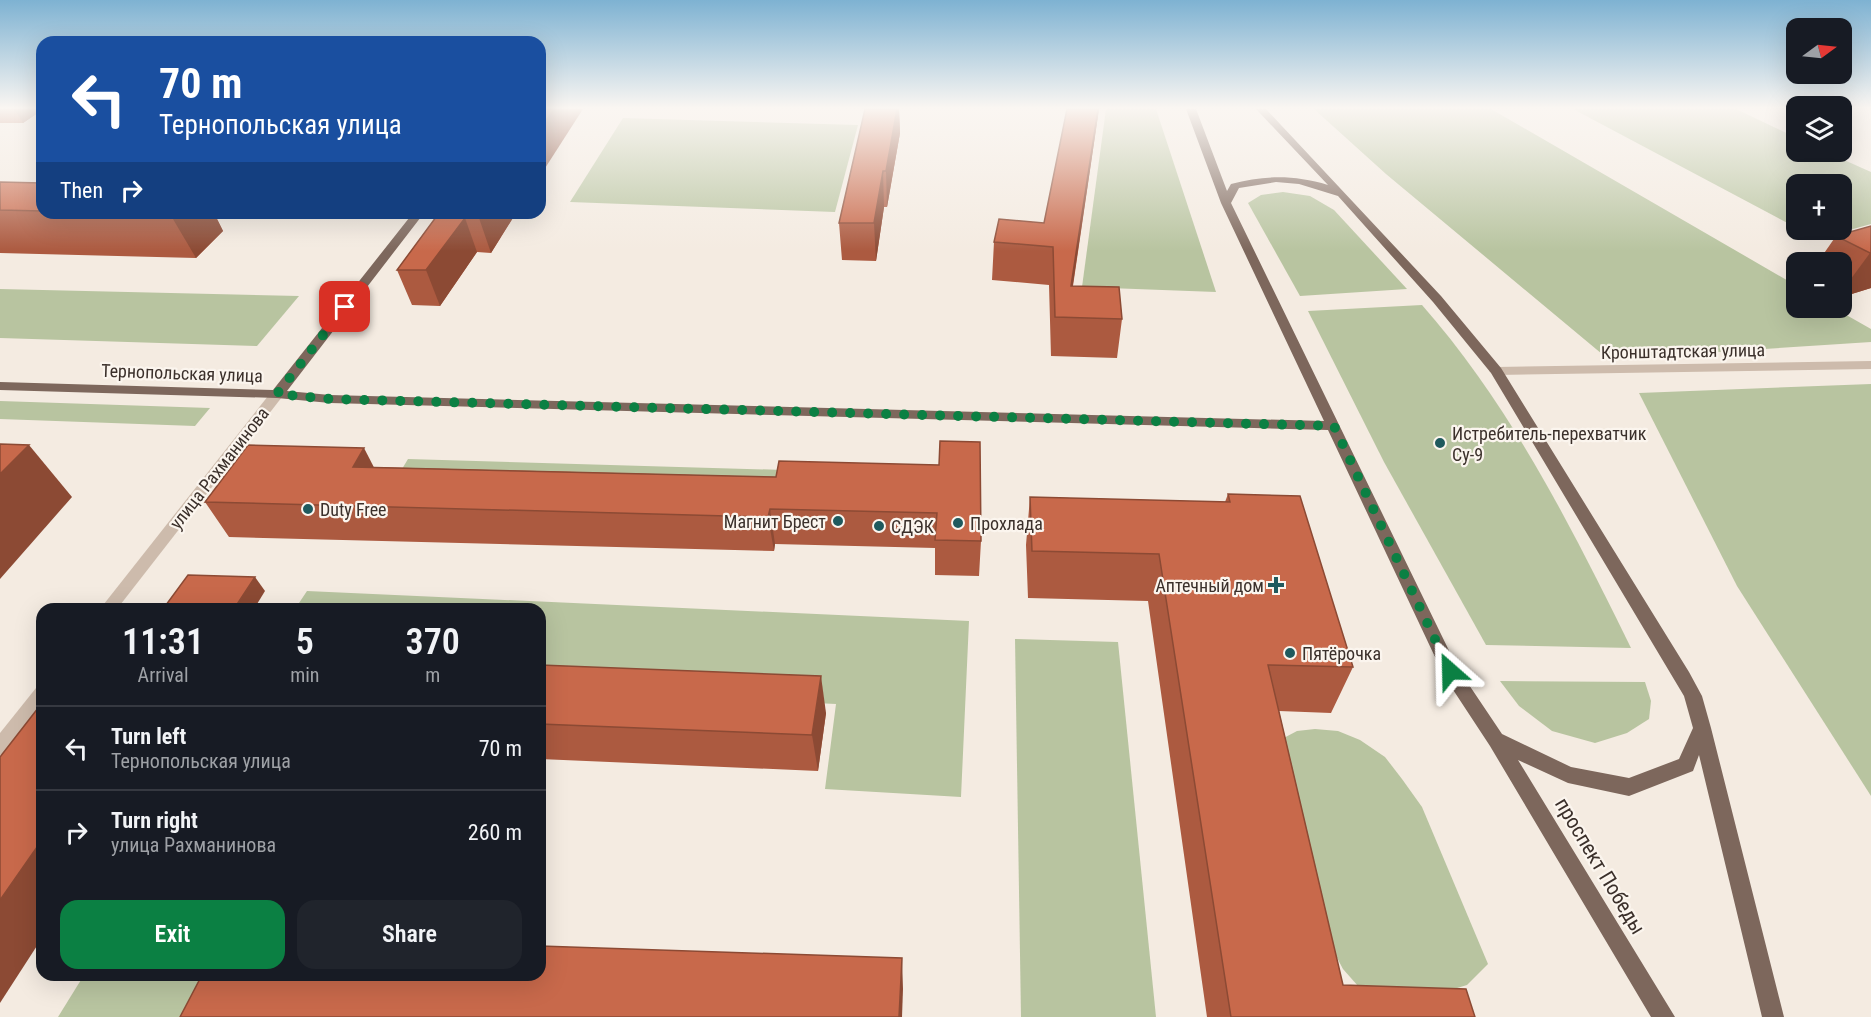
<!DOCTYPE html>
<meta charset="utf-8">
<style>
body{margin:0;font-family:"Roboto Condensed",sans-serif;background:#20242c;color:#f1f3f6;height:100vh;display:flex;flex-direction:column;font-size:22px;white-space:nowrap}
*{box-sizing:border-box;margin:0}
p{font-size:20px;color:#9ea1a6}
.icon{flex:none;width:33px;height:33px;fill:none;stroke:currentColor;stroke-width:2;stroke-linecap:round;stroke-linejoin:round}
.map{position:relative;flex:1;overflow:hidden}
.side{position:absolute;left:36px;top:603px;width:510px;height:378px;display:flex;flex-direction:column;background:#171b24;border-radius:18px;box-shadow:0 6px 24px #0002}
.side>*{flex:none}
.top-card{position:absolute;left:36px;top:36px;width:510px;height:183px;border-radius:18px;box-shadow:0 6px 24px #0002;background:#1a4fa0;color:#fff;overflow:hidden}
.needle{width:39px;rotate:75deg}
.buttons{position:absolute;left:1786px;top:18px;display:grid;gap:12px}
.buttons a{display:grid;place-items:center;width:66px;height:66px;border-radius:12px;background:#171b24;box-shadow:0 6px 24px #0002;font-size:30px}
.pin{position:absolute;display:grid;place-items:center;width:51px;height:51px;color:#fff;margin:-26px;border-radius:12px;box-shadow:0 3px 9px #0006}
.me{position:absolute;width:66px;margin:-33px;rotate:335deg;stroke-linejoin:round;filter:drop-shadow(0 0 4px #0008)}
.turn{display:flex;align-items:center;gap:21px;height:126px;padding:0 24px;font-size:27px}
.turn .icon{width:78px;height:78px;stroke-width:2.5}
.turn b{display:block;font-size:42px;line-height:51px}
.then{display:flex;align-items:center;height:57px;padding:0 24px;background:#0003;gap:12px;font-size:22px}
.eta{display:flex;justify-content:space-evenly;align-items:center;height:102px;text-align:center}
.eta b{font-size:36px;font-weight:600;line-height:42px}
.button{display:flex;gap:12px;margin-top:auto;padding:12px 24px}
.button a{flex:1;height:69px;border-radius:18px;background:#0b8043;color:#fff;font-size:24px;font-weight:600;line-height:69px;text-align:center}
.button a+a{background:#20242c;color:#f1f3f6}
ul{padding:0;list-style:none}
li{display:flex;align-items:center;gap:18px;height:84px;padding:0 24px;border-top:2px solid #363941}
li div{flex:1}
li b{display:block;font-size:22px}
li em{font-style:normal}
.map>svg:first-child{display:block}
</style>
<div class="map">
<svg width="1871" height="1017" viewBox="0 0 1871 1017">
<rect width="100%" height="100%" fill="#f4ebe1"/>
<!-- green -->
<g fill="#b8c4a0">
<path d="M 1106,109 L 1156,109 L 1216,292 L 1082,287 Z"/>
<path d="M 1314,109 L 1491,109 L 1797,286 L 1797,308 L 1834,308 L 1871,329 L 1871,342 L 1608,359 L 1386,174 Z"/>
<path d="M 1573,109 L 1736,109 L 1797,138 L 1797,152 L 1826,152 L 1871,172 L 1871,224 L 1817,239 L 1799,230 L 1842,230 L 1842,184 L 1797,184 L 1797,228 Z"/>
<path d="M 623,118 L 858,125 L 835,212 L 570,202 Z"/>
<path d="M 1283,192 L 1310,196 L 1334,210 L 1407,289 L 1300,296 L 1248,203 L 1261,195 Z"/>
<path d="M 0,289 L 299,296 L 257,346 L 0,338 Z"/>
<path d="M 1422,305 C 1511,406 1572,528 1631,648 L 1486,645 L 1384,462 L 1308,311 Z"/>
<path d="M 1871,384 L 1871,796 L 1737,586 L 1639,393 Z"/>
<path d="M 0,401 L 210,408 L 195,426 L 0,419 Z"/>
<path d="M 408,459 L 785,470 L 778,505 L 387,494 Z"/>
<path d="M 307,591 L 969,621 L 961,797 L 825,789 L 836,704 L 540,690 L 540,609 L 295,609 Z"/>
<path d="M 1015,639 L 1118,642 L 1156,1017 L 1021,1017 Z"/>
<path d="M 1500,681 L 1645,682 L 1651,701 L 1649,719 L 1627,733 L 1595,743 L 1552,731 L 1519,706 Z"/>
<path d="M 1315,729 L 1338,731 L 1360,740 L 1385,757 L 1402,779 L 1422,807 L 1488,964 L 1467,985 L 1418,1000 L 1358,986 L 1343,969 L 1327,939 L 1280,740 L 1297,731 Z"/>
<path d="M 84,975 L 237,975 L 215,1017 L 58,1017 Z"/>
</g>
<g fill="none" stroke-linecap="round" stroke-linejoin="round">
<!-- minor -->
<g fill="#cdbbac" fill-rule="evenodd">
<path d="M 1871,361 L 1871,369 L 1496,375 L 1489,371 L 1496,367 Z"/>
<path d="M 277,390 L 284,394 L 282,397 L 117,609 L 100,609 L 272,391 Z"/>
<path d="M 42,686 L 42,706 L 7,753 L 0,755 L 0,733 L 36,688 Z"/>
</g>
<!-- major -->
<path fill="#7d675c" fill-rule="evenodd" d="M 1186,109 L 1196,109 L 1227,191 L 1231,184 C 1266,175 1294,175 1328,185 L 1256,109 L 1266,109 L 1441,296 L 1501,368 L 1689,672 L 1702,696 L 1711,728 L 1784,1017 L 1762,1017 L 1699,755 L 1693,771 L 1629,796 L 1568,783 L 1518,760 L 1675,1017 L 1651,1017 L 1490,746 L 1444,676 L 1328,430 L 330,403 L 277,398 L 0,390 L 0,382 L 273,390 L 413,213 L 424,213 L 287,391 L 330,395 L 1324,421 L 1221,203 ZM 1276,182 L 1299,184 L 1338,196 L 1433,302 L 1491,373 L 1684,696 L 1693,728 L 1679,759 L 1629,778 L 1571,767 L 1502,734 L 1457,667 L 1231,203 L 1239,188 Z"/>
</g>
<!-- wall -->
<g fill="#ac5a40">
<path d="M 0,109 L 42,109 L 42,110 L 23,123 L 0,123 Z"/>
<path d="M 865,109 L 899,109 L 900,133 L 887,207 L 884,207 L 876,261 L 842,260 L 839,223 Z"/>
<path d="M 1067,109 L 1099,109 L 1073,286 L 1122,319 L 1117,358 L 1051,356 L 1049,285 L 992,280 L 994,242 L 1044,223 Z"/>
<path d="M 0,182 L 42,183 L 42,213 L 214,213 L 223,231 L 196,258 L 0,253 Z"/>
<path d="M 439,213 L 516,213 L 491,253 L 477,252 L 440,306 L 412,305 L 397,270 Z"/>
<path d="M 1871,226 L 1871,288 L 1842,297 L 1842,262 L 1818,262 L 1836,236 Z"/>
<path d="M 939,465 L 981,541 L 979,576 L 935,575 L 935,548 L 775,544 L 774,551 L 229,537 L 205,502 L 374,467 L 776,477 Z"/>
<path d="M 1228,494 L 1353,667 L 1331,713 L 1279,711 L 1343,985 L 1475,1017 L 1207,1017 L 1148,601 L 1028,598 L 1026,545 L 1030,497 L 1225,502 Z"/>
<path d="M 540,665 L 826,713 L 818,771 L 540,759 Z"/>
</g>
<!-- shaded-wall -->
<g fill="#8c4a34">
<path d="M 14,109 L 42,109 L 42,110 L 23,123 Z"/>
<path d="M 554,109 L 583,109 L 540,176 L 540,129 Z"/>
<path d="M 897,109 L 899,109 L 900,133 L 887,207 L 886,171 Z"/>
<path d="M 1098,109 L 1099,109 L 1068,317 L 1071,286 Z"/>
<path d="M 883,171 L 884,207 L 876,261 L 874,223 Z"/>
<path d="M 172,213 L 214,213 L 223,231 L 196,258 L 170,214 Z"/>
<path d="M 482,213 L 516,213 L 491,253 L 479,218 Z"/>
<path d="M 465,218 L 477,252 L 440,306 L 426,270 Z"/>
<path d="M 1870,253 L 1871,253 L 1871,288 L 1842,297 L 1842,291 Z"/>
<path d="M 29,445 L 72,497 L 0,579 L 0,474 Z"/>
<path d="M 364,448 L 382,483 L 353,467 Z"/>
<path d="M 770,509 L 775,544 L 774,551 L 768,517 Z"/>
<path d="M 255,577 L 265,591 L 254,609 L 234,609 Z"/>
<path d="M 821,676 L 826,713 L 818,771 L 812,735 Z"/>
<path d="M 42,840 L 42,938 L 0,1003 L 0,900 Z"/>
<path d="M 902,958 L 903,989 L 902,1017 L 899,1017 Z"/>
</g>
<!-- building -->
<g fill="#c8694b" stroke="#8c4a34" stroke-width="1.5">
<path d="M 540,109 L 554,109 L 540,129 Z"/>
<path d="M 865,109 L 897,109 L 886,171 L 883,171 L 874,223 L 839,223 Z"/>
<path d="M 1067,109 L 1098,109 L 1071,286 L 1119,287 L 1122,319 L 1055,317 L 1053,247 L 994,242 L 999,219 L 1044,223 Z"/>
<path d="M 0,182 L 42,183 L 42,211 L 0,210 Z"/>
<path d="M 120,213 L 172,213 L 170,214 Z"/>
<path d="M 439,213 L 482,213 L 479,218 L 465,218 L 426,270 L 397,270 Z"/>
<path d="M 1871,226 L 1871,253 L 1870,253 L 1836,236 Z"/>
<path d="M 940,441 L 980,442 L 981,541 L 935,540 L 937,513 L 770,509 L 768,517 L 205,502 L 248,445 L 364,448 L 353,467 L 776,477 L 779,461 L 939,465 Z"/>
<path d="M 0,444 L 29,445 L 0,474 Z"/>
<path d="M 1228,494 L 1300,496 L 1353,667 L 1268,665 L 1343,985 L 1466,989 L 1475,1017 L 1231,1017 L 1159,554 L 1032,551 L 1030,497 L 1230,502 Z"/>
<path d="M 188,575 L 255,577 L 234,609 L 163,609 Z"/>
<path d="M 540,665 L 821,676 L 812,735 L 540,724 Z"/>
<path d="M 42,703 L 42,840 L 0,900 L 0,757 Z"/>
<path d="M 540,946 L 902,958 L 899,1017 L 180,1017 L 202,975 L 540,975 Z"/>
</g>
<!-- sky -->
<linearGradient id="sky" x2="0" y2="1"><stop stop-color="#7eb2d2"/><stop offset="0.43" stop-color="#faf6f2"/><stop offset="1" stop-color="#faf6f2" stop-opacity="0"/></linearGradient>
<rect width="1871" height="251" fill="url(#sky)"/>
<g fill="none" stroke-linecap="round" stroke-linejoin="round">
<!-- route -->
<path stroke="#0b8043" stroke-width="10" stroke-dasharray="0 18" d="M 345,307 L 277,394 L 330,399 L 1334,426 L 1450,671"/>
</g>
<!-- markers -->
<g fill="#1f5a5e" stroke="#fbf5ee" stroke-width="2">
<circle cx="1440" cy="443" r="6"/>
<circle cx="308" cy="509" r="6"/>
<circle cx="838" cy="521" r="6"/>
<circle cx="958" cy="523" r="6"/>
<circle cx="879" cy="526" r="6"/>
<path d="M1273 576h6v6h6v6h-6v6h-6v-6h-6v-6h6z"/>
<circle cx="1290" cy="653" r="6"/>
</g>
<g text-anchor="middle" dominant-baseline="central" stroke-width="4.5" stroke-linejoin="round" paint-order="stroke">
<!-- street labels -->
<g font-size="18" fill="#3b302b" stroke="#fbf5ee">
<text transform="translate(1683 351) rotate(-1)">Кронштадтская улица</text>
<text transform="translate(182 373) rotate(2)">Тернопольская улица</text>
<text transform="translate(219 468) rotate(-52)">улица Рахманинова</text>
</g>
<!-- poi labels -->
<g font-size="18" fill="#3b302b" stroke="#fbf5ee" text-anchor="start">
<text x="1452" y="433">Истребитель-перехватчик<tspan x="1452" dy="21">Су-9</tspan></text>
<text x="320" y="509">Duty Free</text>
<text x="826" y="521" text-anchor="end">Магнит Брест</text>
<text x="970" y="523">Прохлада</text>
<text x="891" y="526">СДЭК</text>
<text x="1264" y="585" text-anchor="end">Аптечный дом</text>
<text x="1302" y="653">Пятёрочка</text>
</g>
<!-- near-street labels -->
<g font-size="21" fill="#3b302b" stroke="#fbf5ee">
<text transform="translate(1600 866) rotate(59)">проспект Победы</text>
</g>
</g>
</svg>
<div class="buttons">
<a><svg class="needle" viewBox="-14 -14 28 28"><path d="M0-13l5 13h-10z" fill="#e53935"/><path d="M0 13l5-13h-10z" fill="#9ea1a6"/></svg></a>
<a><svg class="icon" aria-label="layers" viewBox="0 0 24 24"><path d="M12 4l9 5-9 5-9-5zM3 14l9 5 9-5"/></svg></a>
<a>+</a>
<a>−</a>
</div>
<div class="pin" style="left:345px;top:307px;background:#d93025"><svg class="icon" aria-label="arrive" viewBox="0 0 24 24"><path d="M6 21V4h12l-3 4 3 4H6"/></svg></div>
<svg class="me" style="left:1450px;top:671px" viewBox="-20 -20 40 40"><path d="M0-17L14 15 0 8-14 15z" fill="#0b8043" stroke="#fff" stroke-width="4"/></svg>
<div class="top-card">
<div class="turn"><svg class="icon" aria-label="left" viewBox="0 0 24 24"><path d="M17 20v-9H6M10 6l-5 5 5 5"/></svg><div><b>70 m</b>Тернопольская улица</div></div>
<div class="then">Then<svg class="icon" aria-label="right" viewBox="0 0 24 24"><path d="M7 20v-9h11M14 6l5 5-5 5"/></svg></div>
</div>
<section class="side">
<div class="eta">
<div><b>11:31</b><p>Arrival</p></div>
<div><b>5</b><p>min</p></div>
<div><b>370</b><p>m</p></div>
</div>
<ul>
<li><svg class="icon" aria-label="left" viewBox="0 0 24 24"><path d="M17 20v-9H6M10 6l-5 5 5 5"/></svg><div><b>Turn left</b><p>Тернопольская улица</p></div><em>70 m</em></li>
<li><svg class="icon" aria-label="right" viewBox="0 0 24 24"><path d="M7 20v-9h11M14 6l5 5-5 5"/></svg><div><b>Turn right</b><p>улица Рахманинова</p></div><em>260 m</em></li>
</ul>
<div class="button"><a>Exit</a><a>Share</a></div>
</section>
</div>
